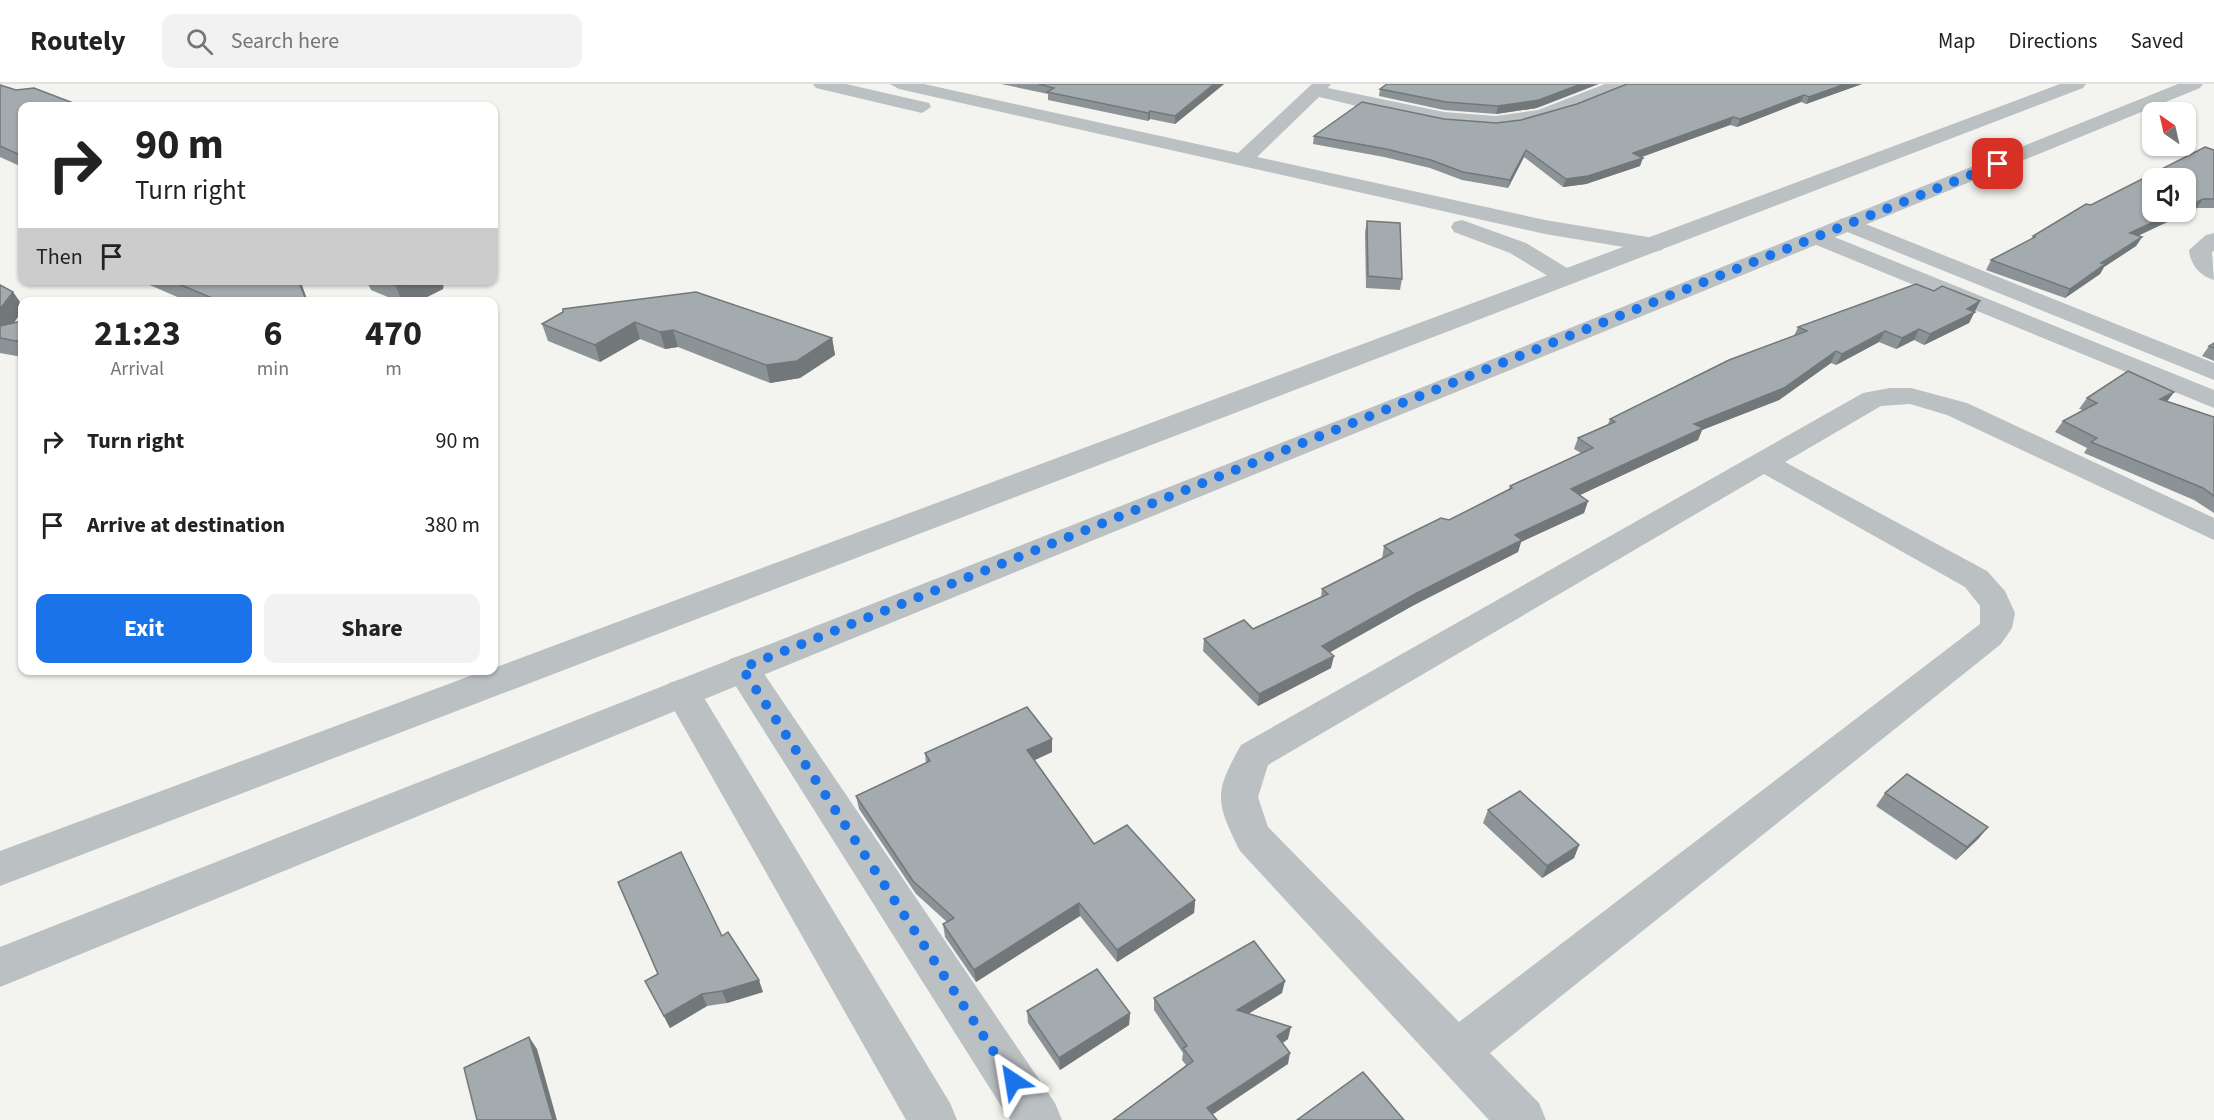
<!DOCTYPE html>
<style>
body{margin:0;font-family:"Source Sans 3",sans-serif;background:#f2f2f2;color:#222;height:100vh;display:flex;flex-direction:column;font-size:22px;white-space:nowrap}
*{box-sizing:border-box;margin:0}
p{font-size:20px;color:#767676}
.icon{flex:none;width:33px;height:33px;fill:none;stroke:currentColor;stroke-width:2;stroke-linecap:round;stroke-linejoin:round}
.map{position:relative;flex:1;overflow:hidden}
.side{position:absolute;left:18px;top:213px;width:480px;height:378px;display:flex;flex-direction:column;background:#fff;border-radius:12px;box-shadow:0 2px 4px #0004}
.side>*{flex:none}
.top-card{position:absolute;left:18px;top:18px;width:480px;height:183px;border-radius:12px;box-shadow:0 2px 4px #0004;background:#fff;color:#222;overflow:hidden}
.needle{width:39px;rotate:326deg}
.controls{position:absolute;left:2142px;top:18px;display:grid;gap:12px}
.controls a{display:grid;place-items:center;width:54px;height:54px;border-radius:12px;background:#fff;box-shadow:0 2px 4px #0004;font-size:30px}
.pin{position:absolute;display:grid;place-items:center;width:51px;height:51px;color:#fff;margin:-26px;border-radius:12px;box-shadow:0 3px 9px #0006}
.me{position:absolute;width:66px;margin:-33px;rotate:327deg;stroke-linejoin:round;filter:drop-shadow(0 0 4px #0008)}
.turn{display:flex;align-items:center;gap:21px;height:126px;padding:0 18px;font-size:27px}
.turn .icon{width:78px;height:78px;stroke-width:2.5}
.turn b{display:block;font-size:42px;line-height:51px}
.then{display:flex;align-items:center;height:57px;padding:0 18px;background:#0003;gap:12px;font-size:22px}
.eta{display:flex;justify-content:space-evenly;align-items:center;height:102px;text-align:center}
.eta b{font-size:36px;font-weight:700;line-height:42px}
.button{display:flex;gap:12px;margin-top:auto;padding:12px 18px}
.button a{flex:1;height:69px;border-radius:12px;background:#1a73e8;color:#fff;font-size:24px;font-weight:700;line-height:69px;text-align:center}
.button a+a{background:#f2f2f2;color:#222}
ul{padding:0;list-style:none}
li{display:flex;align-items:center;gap:18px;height:84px;padding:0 18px}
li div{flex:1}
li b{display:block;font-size:22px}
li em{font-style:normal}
header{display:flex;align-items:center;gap:36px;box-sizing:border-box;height:84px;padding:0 30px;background:#fff;border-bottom:2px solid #e0e0e0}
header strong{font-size:28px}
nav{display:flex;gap:33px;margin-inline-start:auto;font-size:21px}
.search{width:420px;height:54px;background:#f2f2f2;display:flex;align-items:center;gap:15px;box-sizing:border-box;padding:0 21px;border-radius:12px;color:#767676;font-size:22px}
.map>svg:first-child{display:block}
</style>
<header>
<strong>Routely</strong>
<div class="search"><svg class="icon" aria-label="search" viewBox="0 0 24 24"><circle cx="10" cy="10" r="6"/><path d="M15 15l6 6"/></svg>Search here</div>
<nav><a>Map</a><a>Directions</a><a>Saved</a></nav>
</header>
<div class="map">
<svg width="2214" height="1036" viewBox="0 0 2214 1036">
<rect width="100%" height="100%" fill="#f3f3f0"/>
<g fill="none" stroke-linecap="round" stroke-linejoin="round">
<!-- minor -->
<g fill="#bbc0c2" fill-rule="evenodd">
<path d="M 813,0 L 846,0 L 929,19 L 931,23 L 922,29 L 816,4 Z"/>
<path d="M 890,0 L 924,0 L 1238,69 L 1312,0 L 1331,0 L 1328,4 L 1444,28 L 1496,32 L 1538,26 L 1605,0 L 1630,0 L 1627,4 C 1592,17 1557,36 1519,42 C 1453,52 1382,27 1319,13 L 1257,73 L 1545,136 L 1654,154 L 1662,156 L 1665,161 L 1662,166 L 1654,168 L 1545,150 L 899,5 Z"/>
<path d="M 1848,133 L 2214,279 L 2214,296 L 1840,145 L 1837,140 L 1840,135 Z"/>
<path d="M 1462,136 L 1526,159 L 1572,187 L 1576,192 L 1572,197 L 1556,197 L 1510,169 L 1454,148 L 1451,143 L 1454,138 Z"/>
<path d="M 1817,146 L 2214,306 L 2214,324 L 1809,158 L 1806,153 L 1809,148 Z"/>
<path d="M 2214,149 L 2214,167 L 2212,168 L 2214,196 C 2200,192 2190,180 2189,166 L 2206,151 Z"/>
<path d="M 1890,304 L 1911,304 L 1967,319 L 2214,434 L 2214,456 L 1947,331 L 1910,320 L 1881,322 L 1785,378 L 1987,487 L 2005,507 L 2015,529 L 2012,544 L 2001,560 L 1490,969 L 1539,1019 L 1546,1036 L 1489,1036 L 1240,767 C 1215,717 1214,709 1241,661 L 1863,309 ZM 1764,390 L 1965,503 L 1980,522 L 1980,540 L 1459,938 L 1268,743 L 1258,713 L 1268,681 Z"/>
<path d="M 742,571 L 754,575 L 1055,1019 L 1062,1036 L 1010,1036 L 730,593 L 725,584 L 730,575 Z"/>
<path d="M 682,595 L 695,599 L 950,1019 L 957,1036 L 906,1036 L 664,608 L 669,599 Z"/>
</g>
<!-- tertiary -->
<g fill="#bbc0c2" fill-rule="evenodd">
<path d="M 2060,0 L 2086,0 L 2083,4 L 0,802 L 0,767 L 486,586 L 494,586 L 494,584 Z"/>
<path d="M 2178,0 L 2203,0 L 2200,4 L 0,903 L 0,863 L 1413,307 Z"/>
</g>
</g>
<!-- wall -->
<g fill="#8c9396">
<path d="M 1001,0 L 1224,0 L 1175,40 L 1150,35 L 1148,37 L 1048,16 L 1048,10 Z"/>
<path d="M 1627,0 L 1862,0 L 1806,20 L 1801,18 L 1737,43 L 1730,41 L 1642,73 L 1640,82 L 1586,100 L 1563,103 L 1524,73 L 1508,104 L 1462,96 L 1430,84 L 1384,73 L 1313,60 L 1314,52 L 1444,35 L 1496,39 L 1521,36 L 1577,20 Z"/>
<path d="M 0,1 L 16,6 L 22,22 L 22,83 L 0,73 Z"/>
<path d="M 1380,5 L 1537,24 L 1496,30 L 1444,26 L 1379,12 Z"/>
<path d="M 2214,66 L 2214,124 L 2197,124 L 2138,152 L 2142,153 L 2136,162 L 2104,183 L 2100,190 L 2065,214 L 1986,186 L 1991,176 L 2032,155 L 2033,152 L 2091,121 Z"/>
<path d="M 1367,137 L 1402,195 L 1400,206 L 1366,204 L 1365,148 Z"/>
<path d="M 138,196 L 300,196 L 308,218 L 189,218 Z"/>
<path d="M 366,196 L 444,196 L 443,205 L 421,216 L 410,218 L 400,218 L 371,206 Z"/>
<path d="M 0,201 L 13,208 L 22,221 L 22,227 L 14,239 L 22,237 L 22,273 L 0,269 Z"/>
<path d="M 1934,207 L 1980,217 L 1969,239 L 1924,261 L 1914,256 L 1896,265 L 1879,258 L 1836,281 L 1831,279 L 1779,316 L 1702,346 L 1698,356 L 1580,411 L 1588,417 L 1584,429 L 1521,458 L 1518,468 L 1414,521 L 1329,568 L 1331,584 L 1258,622 L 1203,567 L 1204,555 L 1253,545 L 1321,513 L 1322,505 L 1382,475 L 1384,462 L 1449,436 L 1509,406 L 1510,402 L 1581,369 L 1574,365 L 1578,354 L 1608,340 L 1610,335 L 1794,252 L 1798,243 Z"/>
<path d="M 563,228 L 832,254 L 835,271 L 800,294 L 770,299 L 678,263 L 665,265 L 640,255 L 600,278 L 548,257 L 542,240 Z"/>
<path d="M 2214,259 L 2214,277 L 2202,272 L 2209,262 Z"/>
<path d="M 2174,308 L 2167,317 L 2214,333 L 2214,429 L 2194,416 L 2084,369 L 2087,364 L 2055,348 L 2063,337 L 2083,326 L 2079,325 L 2087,314 Z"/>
<path d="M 1052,668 L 1035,676 L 1094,760 L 1195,816 L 1194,829 L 1117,878 L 1080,832 L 976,898 L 945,853 L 943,840 L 947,838 L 916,810 L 859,725 L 856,712 L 926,679 L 925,669 Z"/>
<path d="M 1885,709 L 1988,743 L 1978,755 L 1956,776 L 1876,722 Z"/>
<path d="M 1488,726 L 1579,761 L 1574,774 L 1542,794 L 1483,739 Z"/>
<path d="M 722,852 L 763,908 L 727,919 L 707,922 L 670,944 L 645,897 Z"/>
<path d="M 1282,909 L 1248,930 L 1288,955 L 1283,959 L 1288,980 L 1113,1036 L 1186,981 L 1182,976 L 1183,969 L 1154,926 L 1154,914 Z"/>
<path d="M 1027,927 L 1130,929 L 1129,941 L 1060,986 L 1028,939 Z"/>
</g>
<!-- shaded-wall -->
<g fill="#72787a">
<path d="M 1214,0 L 1224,0 L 1175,40 L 1175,32 Z"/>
<path d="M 1581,0 L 1599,0 L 1537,24 L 1496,30 L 1498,22 Z"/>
<path d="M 1845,0 L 1862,0 L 1806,20 L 1809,13 Z"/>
<path d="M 1804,11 L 1801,18 L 1737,43 L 1740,35 Z"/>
<path d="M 1150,27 L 1150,35 L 1148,37 L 1148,29 Z"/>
<path d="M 1733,33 L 1730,41 L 1630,77 L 1633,69 Z"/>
<path d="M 1526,66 L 1524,73 L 1508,104 L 1510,96 Z"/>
<path d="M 1643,74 L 1640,82 L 1586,100 L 1563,103 L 1566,95 Z"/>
<path d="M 2203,115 L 2197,124 L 2124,158 L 2130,149 L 2175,128 L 2186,128 L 2186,123 Z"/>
<path d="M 2142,153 L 2136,162 L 2104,183 L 2100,190 L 2065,214 L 2070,205 L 2101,179 Z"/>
<path d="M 298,196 L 300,196 L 308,218 L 307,218 Z"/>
<path d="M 419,196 L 444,196 L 443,205 L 421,216 L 402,218 L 396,202 Z"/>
<path d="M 13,208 L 22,221 L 22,227 L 9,245 L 0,246 L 0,225 Z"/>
<path d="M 1980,217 L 1969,239 L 1924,261 L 1930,250 L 1967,225 Z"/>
<path d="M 635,238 L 640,255 L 600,278 L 595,261 Z"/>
<path d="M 1919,245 L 1914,256 L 1896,265 L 1902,254 Z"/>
<path d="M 673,246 L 678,263 L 665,265 L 660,248 Z"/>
<path d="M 1885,247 L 1879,258 L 1836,281 L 1842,270 Z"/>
<path d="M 832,254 L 835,271 L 800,294 L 770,299 L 766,281 Z"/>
<path d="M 1836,267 L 1831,279 L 1779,316 L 1702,346 L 1698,356 L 1567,417 L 1571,405 L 1694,340 Z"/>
<path d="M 2174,308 L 2166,319 L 2160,315 Z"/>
<path d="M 494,342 L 497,349 L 494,352 Z"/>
<path d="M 1588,417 L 1584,429 L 1521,458 L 1518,468 L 1414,521 L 1320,574 L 1322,562 L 1515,451 Z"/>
<path d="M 1334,572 L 1331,584 L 1258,622 L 1259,610 Z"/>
<path d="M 1052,655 L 1052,668 L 1028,679 L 1027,666 Z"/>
<path d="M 1988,743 L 1978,755 L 1956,776 L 1967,763 Z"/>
<path d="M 1579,761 L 1574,774 L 1542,794 L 1547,782 Z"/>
<path d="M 1195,816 L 1194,829 L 1117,878 L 1117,866 Z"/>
<path d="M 1079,819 L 1080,832 L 976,898 L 974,886 Z"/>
<path d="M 759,896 L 763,908 L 727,919 L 722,907 Z"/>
<path d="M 1285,897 L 1282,909 L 1235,938 L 1237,926 Z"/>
<path d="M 702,910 L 707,922 L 670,944 L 664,932 Z"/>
<path d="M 1130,929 L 1129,941 L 1060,986 L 1059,974 Z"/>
<path d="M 1291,943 L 1288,955 L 1275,963 L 1277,952 Z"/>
<path d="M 529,953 L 537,965 L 557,1036 L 553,1036 Z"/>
<path d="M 1290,969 L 1288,980 L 1206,1035 L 1207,1024 Z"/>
</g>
<!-- building -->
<g fill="#a3abae" stroke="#72787a" stroke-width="1.5">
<path d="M 1038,0 L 1214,0 L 1175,32 L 1150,27 L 1148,29 L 1047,8 L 1054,4 Z"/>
<path d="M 1387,0 L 1581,0 L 1539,16 L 1498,22 L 1446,18 L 1380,5 Z"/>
<path d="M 1627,0 L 1845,0 L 1809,13 L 1804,11 L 1740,35 L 1733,33 L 1633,69 L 1643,74 L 1588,92 L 1566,95 L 1526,66 L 1510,96 L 1463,88 L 1431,76 L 1386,65 L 1314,52 L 1362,18 L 1444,35 L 1496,39 L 1521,36 L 1577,20 Z"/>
<path d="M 0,1 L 16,6 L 34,4 L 81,22 L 22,22 L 22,72 L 0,62 Z"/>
<path d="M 2205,63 L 2214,66 L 2214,115 L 2203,115 L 2186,123 L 2186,94 L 2152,94 L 2152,128 L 2175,128 L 2130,149 L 2142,153 L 2101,179 L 2105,180 L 2070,205 L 1991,176 L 2035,153 L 2033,152 L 2086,120 L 2091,121 Z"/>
<path d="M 1367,137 L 1400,139 L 1402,195 L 1368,192 Z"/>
<path d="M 169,196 L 298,196 L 307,218 L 199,218 L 212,214 Z"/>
<path d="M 382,196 L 419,196 L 414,199 L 396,202 Z"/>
<path d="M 1916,200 L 1934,207 L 1942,202 L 1980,217 L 1967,225 L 1975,228 L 1930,250 L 1919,245 L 1902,254 L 1885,247 L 1842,270 L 1836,267 L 1784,304 L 1694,340 L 1703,344 L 1571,405 L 1588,417 L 1515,451 L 1522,456 L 1417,509 L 1322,562 L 1334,572 L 1259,610 L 1204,555 L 1244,536 L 1253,545 L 1328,510 L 1322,505 L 1393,469 L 1384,462 L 1441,434 L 1449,436 L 1512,404 L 1510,402 L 1593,364 L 1578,354 L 1615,338 L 1610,335 L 1729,276 L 1807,247 L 1798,243 Z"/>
<path d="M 0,201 L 13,208 L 0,225 Z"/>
<path d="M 696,208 L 832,254 L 797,277 L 766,281 L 673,246 L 660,248 L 635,238 L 595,261 L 542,240 L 563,228 L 563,225 Z"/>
<path d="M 22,237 L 22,258 L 0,254 L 0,242 Z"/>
<path d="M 2214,259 L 2214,264 L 2209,262 Z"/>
<path d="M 2128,287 L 2174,308 L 2160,315 L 2214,333 L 2214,412 L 2203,404 L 2091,358 L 2097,354 L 2063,337 L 2097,319 L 2087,314 Z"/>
<path d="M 1027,623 L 1052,655 L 1027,666 L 1094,760 L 1127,741 L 1195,816 L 1117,866 L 1079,819 L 974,886 L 943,840 L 954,834 L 913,797 L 856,712 L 930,677 L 925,669 Z"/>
<path d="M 1907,690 L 1988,743 L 1967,763 L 1885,709 Z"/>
<path d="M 1520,707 L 1579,761 L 1547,782 L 1488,726 Z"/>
<path d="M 681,768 L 722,852 L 728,848 L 759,896 L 722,907 L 702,910 L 664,932 L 645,897 L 658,890 L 618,798 Z"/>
<path d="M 1254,857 L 1285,897 L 1237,926 L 1291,943 L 1277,952 L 1290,969 L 1207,1024 L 1217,1036 L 1113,1036 L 1193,977 L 1183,964 L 1187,962 L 1154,914 Z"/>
<path d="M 1097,885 L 1130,929 L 1059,974 L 1027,927 Z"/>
<path d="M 529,953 L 553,1036 L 477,1036 L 464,984 Z"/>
<path d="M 1363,988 L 1404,1036 L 1297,1036 Z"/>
</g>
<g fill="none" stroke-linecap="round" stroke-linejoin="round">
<!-- route -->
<path stroke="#1a73e8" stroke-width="10" stroke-dasharray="0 18" d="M 1013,997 L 742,584 L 1998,80"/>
</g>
</svg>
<div class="controls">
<a><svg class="needle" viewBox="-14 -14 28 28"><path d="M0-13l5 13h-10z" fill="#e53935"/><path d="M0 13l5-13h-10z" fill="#767676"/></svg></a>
<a><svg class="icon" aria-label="sound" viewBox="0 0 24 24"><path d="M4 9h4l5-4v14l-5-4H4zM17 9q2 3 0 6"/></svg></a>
</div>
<div class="pin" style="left:1998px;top:80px;background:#d93025"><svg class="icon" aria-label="arrive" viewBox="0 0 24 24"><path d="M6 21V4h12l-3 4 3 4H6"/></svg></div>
<svg class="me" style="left:1013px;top:997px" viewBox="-20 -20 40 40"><path d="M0-17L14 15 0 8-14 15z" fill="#1a73e8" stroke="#fff" stroke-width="4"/></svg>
<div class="top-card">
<div class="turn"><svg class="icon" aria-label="right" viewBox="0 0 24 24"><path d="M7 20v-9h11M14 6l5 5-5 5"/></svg><div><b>90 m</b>Turn right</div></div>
<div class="then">Then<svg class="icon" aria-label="arrive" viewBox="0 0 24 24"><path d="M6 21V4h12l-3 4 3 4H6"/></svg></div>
</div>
<section class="side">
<div class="eta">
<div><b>21:23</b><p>Arrival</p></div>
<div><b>6</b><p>min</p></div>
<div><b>470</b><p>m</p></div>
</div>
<ul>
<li><svg class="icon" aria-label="right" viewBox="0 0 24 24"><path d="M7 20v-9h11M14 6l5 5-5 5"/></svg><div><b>Turn right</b></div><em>90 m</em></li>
<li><svg class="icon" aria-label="arrive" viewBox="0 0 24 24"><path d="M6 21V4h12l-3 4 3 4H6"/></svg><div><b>Arrive at destination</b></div><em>380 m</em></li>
</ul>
<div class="button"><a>Exit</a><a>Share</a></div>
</section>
</div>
